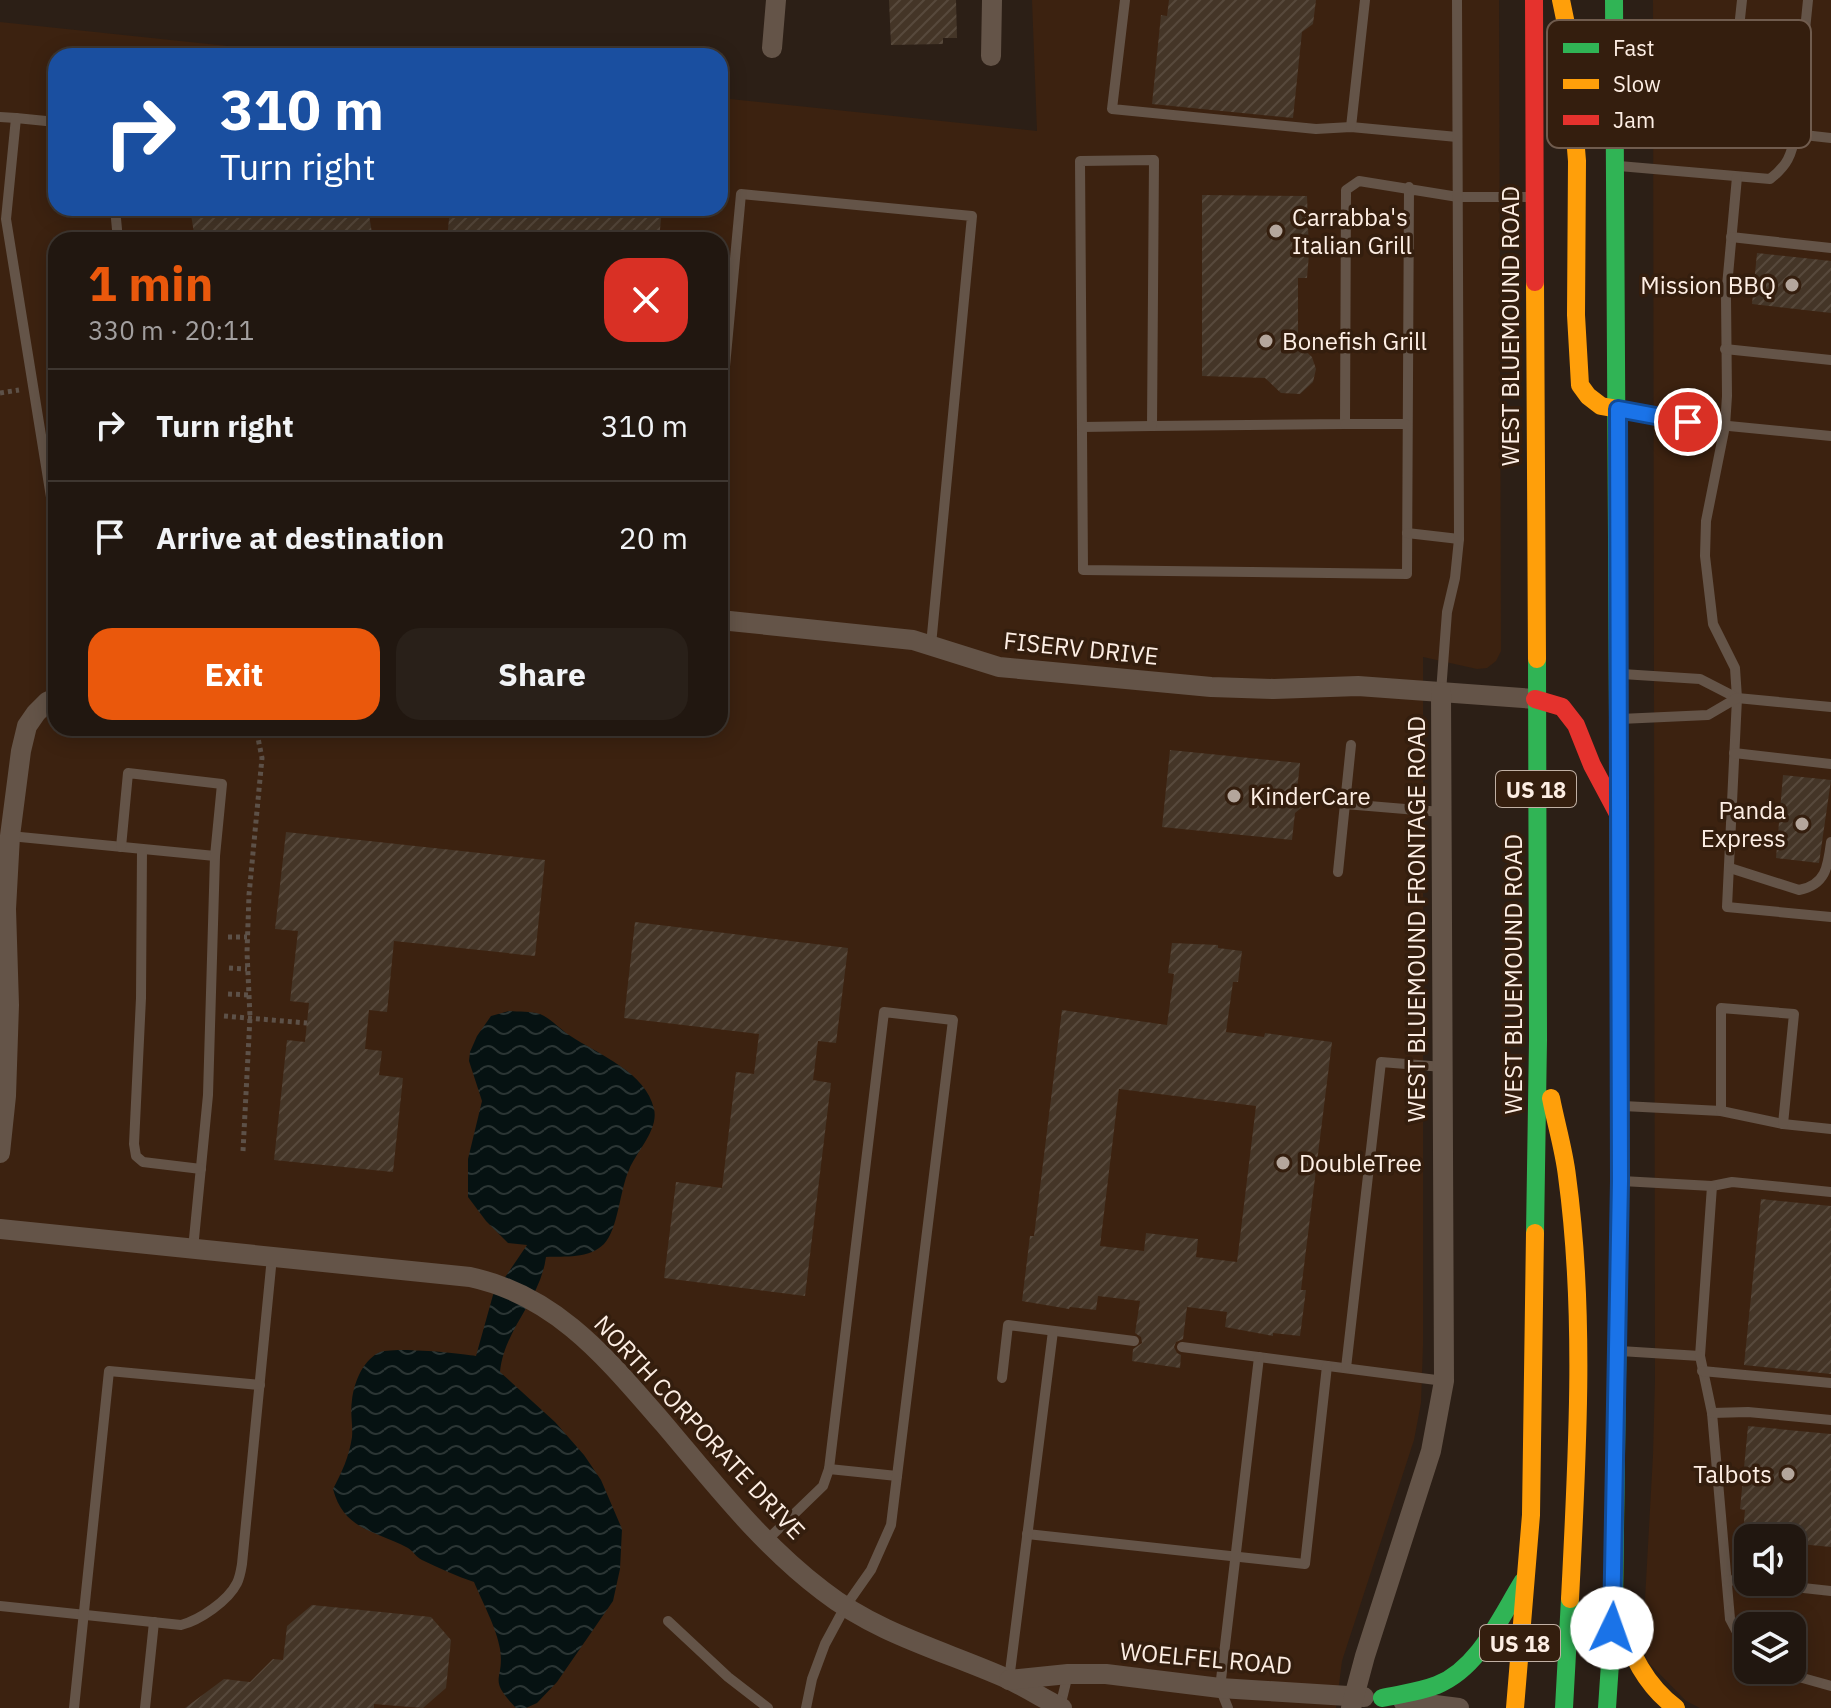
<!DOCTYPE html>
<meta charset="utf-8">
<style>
body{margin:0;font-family:"IBM Plex Sans",sans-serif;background:#292019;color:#f1f3f6;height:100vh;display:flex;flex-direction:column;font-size:30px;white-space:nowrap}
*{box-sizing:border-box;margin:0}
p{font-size:26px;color:#a29f9f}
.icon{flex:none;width:44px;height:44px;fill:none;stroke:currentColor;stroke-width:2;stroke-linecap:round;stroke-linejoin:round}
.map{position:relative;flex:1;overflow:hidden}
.drawer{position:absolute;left:48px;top:232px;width:680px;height:504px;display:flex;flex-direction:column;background:#211710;border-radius:24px;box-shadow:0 4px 20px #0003,0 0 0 2px #3e3630}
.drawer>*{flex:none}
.hud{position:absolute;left:48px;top:48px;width:680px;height:168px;border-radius:24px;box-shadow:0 4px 20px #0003,0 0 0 2px #3e3630;background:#1a4fa0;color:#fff;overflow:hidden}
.buttons{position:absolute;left:1734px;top:1524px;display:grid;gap:16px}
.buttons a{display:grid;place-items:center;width:72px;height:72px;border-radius:16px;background:#211710;box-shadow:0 4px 20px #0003,0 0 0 2px #3e3630;font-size:40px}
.pin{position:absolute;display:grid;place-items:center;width:68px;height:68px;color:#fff;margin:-34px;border:4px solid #fff;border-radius:50%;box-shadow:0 2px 8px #0007}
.me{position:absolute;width:88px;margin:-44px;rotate:3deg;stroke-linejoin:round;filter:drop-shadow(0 0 6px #0008)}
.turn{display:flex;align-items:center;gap:28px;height:168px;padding:0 40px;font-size:36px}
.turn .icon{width:104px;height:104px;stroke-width:2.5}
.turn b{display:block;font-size:56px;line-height:68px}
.round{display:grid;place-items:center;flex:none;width:84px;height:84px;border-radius:24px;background:#292019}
.head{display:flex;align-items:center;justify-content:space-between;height:136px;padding:0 40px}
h1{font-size:48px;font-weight:800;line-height:60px;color:#ea580c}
.button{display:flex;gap:16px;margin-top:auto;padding:16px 40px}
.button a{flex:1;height:92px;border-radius:24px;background:#ea580c;color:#fff;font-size:32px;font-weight:800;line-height:92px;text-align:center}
.button a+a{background:#292019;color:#f1f3f6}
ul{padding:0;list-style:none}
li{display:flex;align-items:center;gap:24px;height:112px;padding:0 40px;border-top:2px solid #3e3630}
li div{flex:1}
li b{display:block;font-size:30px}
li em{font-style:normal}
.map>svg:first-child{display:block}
</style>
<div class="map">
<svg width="1831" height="1708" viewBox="0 0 1831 1708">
<defs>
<pattern id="water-waves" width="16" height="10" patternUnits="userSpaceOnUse" patternTransform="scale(2)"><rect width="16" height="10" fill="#061212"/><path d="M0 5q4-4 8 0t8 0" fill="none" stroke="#2b3534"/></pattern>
<pattern id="building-hatch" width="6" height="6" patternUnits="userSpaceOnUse" patternTransform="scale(2)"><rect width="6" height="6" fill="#443527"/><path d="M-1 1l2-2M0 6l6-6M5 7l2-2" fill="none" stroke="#57493c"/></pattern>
</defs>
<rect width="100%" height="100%" fill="#2c1f16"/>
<!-- built -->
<g fill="#3c2210" fill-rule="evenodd">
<path d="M 1032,0 L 1499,0 L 1501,651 L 1496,661 L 1487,668 L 1477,669 L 1423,657 L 1423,1346 L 1421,1403 L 1414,1440 L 1342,1661 L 1336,1708 L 0,1708 L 0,22 L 322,56 L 56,56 L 56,208 L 720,208 L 720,98 L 1037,131 ZM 56,240 L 720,240 L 720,728 L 56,728 Z"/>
<path d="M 1653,0 L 1831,0 L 1831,1708 L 1700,1708 L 1686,1701 L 1647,1661 L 1643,1636 L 1653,1455 L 1655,1381 ZM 1748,1538 L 1792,1538 L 1792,1582 L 1748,1582 ZM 1748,1626 L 1792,1626 L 1792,1670 L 1748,1670 Z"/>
</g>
<!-- water -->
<path fill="url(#water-waves)" d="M 509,1011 C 519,1012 531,1011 540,1014 C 550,1018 560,1029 569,1035 C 599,1055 646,1072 654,1109 C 659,1130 636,1152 629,1170 C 620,1189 618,1230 604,1244 C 589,1259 565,1256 546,1257 C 540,1301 504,1329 500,1372 L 555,1422 L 584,1455 L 601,1480 L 622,1529 L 620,1569 L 613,1601 L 557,1682 L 537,1703 L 526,1708 L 516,1708 C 486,1677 505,1682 500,1649 C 497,1629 482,1601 474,1582 C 456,1576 439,1568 422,1560 C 416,1557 413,1551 408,1548 C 377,1531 344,1531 333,1489 C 342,1472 349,1457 352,1437 C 353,1425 350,1413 352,1400 C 354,1383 362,1362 378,1353 C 390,1346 458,1353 476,1356 L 493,1295 L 527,1245 L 508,1243 L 486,1221 L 468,1197 L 468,1159 L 482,1101 L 469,1061 L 470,1052 L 477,1036 L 491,1016 Z"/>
<!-- building -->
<g fill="url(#building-hatch)" fill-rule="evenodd">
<path d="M 889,0 L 956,0 L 957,38 L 943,38 L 943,44 L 891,45 Z"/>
<path d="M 1169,0 L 1316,0 L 1313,24 L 1302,32 L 1293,118 L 1152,104 L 1161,15 L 1167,16 Z"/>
<path d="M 1202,195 L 1307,196 L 1309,254 L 1307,278 L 1298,278 L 1298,344 L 1312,357 L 1316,369 L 1313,382 L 1300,394 L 1281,393 L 1265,378 L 1202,376 Z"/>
<path d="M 190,208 L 368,208 L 373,240 L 195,240 Z"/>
<path d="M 450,208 L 662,208 L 659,240 L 447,240 Z"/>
<path d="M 1757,253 L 1831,261 L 1831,313 L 1752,304 Z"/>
<path d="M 1170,750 L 1300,763 L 1297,790 L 1307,803 L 1295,813 L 1292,840 L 1162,827 Z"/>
<path d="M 1783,775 L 1831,780 L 1819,863 L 1776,858 Z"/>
<path d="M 286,832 L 545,860 L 535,956 L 394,941 L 387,1012 L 369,1010 L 365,1049 L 382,1051 L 379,1075 L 403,1078 L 393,1172 L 274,1160 L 287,1040 L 305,1042 L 309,1003 L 290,1001 L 298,931 L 275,929 Z"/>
<path d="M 635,922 L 848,948 L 836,1043 L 818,1041 L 813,1080 L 831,1083 L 805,1296 L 664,1278 L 676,1182 L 722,1188 L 736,1072 L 754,1074 L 759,1034 L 624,1018 Z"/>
<path d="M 1172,943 L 1218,945 L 1218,948 L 1242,951 L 1238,982 L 1233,982 L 1226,1032 L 1264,1037 L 1265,1033 L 1332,1042 L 1301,1290 L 1306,1290 L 1300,1336 L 1273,1333 L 1273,1336 L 1225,1327 L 1227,1312 L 1187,1307 L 1183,1339 L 1176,1342 L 1174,1347 L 1177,1353 L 1181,1355 L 1180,1368 L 1132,1361 L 1133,1349 L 1142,1343 L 1141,1337 L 1135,1333 L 1140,1301 L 1098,1296 L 1096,1310 L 1070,1307 L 1069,1309 L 1022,1301 L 1030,1236 L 1034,1236 L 1062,1010 L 1167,1025 L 1174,974 L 1168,973 ZM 1119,1089 L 1256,1106 L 1237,1262 L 1196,1257 L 1198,1239 L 1146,1233 L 1144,1251 L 1100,1246 Z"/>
<path d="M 1761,1199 L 1831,1206 L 1831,1374 L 1744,1365 Z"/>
<path d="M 1748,1426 L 1831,1434 L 1831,1547 L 1800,1544 L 1801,1539 L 1743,1533 L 1745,1510 L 1740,1509 Z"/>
<path d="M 312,1605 L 431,1617 L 451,1640 L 446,1688 L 423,1708 L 374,1704 L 374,1708 L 185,1708 L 224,1679 L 250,1682 L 273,1659 L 283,1660 L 287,1626 Z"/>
</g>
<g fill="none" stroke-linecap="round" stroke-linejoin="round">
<!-- path -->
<g stroke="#5d5148" stroke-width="5" stroke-dasharray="4 4" stroke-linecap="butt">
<path d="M 0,393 L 19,390"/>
<path d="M 228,937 L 247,937"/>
<path d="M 229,968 L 247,969"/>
<path d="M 228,994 L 250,995"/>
<path d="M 224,1016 L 307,1023"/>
<path d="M 243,1151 L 250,1017 L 247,952 L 249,895 L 262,758 L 256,728"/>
</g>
<!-- lane -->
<g stroke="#645448" stroke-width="10">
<path d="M 1125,0 L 1112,109 L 1316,129 L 1351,127 L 1457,137"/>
<path d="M 1742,0 L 1731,103 L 1797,110 L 1795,134"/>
<path d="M 1797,110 L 1808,0"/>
<path d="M 0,117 L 16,118"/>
<path d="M 56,122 L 16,118 L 6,219 L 56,528"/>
<path d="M 1351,127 L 1365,0"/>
<path d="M 1619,166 L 1770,179 C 1787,166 1792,155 1795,134 L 1831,138"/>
<path d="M 1737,177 L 1726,297 L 1727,396 L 1725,426 L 1706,521 L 1705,556 L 1713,624 L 1735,668 L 1737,698 L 1727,907 L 1831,917"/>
<path d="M 1409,187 L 1407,574 L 1083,570 L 1080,161 L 1154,160 L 1152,426 L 1345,424 L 1346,190 L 1359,181 L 1458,197 L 1532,197"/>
<path d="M 115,208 L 118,240"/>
<path d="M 1731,237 L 1831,248"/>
<path d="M 1725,349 L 1831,360"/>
<path d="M 1623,410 L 1688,422 L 1831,436"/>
<path d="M 720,420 L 741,194 L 972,216 L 931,645"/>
<path d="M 1345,424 L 1406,424"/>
<path d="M 1082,427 L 1152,426"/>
<path d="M 1407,533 L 1459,539"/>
<path d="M 1622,674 L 1700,679 L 1737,698 L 1831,707"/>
<path d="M 1441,692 L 1447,612 L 1455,578 L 1459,539 L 1457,0"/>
<path d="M 1620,719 L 1708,715 L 1737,698"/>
<path d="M 1734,753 L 1831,764"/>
<path d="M 1345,804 L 1441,812"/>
<path d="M 10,836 L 215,856"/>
<path d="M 121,847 L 128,773 L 222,784 L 215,856 L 208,1095 L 193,1249"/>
<path d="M 142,849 L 141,998 L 134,1144 L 136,1156 L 143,1162 L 201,1169"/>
<path d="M 1730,868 L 1799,890 C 1826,885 1828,866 1831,842"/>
<path d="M 1338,872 L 1351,745"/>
<path d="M 1623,1106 L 1721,1111 L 1783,1124 L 1831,1129"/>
<path d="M 1721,1111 L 1721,1008 L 1794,1014 L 1783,1124"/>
<path d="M 1712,1186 L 1732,1182 L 1831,1192"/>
<path d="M 1182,1347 L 1444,1381"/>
<path d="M 1620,1351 L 1700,1356 L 1712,1186 L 1622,1181"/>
<path d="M 1700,1356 L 1712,1413 L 1730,1619 L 1748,1653"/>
<path d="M 1346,1368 L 1381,1062 L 1443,1067"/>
<path d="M 1702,1371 L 1831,1383"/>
<path d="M 1002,1378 L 1008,1325 L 1134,1341"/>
<path d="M 1712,1413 L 1748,1412 L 1831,1420"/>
<path d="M 829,1469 L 897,1476"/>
<path d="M 1027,1534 L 1305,1564 L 1327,1366"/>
<path d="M 765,1542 L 823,1486 L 829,1469 L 884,1012 L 953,1020 L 891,1525 L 871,1570 L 845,1607 L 825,1644 L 812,1679 L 806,1708"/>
<path d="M 1728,1580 L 1831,1591"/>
<path d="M 0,1606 L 181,1625 C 200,1620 228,1601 237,1583 C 240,1577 241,1570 242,1564 L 272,1257"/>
<path d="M 668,1621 L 728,1677 L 768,1708"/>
<path d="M 1774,1670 L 1831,1686"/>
<path d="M 1009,1680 L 1053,1331"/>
<path d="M 1060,1707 L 1068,1674"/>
<path d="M 74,1708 L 109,1371 L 260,1385"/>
<path d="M 145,1708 L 154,1622"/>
<path d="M 1228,1708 L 1220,1688 L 1259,1357"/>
</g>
<!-- street -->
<g stroke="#645448" stroke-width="20">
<path d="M 772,48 L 776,0"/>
<path d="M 991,56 L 992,0"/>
<path d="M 720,620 L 913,640 L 999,667 L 1211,687 L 1274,689 L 1358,686 L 1535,699"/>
<path d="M 0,1153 L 6,1096 L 9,1005 L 6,909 L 10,836 L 21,751 L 27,726 L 36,713 L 47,702 L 56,698"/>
<path d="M 0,1229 L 470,1277 C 558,1296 608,1360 664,1424 C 714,1483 761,1544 823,1591 C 878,1634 945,1651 1008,1679 C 1027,1688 1044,1699 1062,1708"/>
<path d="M 1009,1680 L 1068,1674 L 1106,1674 L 1220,1688 L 1364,1697"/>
<path d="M 1403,1701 L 1459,1708"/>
<path d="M 1351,1708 L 1365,1656 L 1431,1451 L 1444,1381 L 1441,692"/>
</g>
<!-- fast -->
<g stroke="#30b455" stroke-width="18">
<path d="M 1614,0 L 1618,718"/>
<path d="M 1535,1233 L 1538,1040 L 1537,659"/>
<path d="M 1382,1698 C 1400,1694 1419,1692 1437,1685 C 1479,1668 1500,1618 1523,1581"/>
<path d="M 1564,1708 L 1570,1599"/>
<path d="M 1607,1708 L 1614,1604 L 1620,1156"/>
</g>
<!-- slow -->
<g stroke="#ff9f0a" stroke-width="18">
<path d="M 1561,0 L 1566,24 L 1577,161 L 1576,315 L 1580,385 L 1588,396 L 1601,406 L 1618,409"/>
<path d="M 1535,282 L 1537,659"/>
<path d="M 1618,718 L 1620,1156"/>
<path d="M 1551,1098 C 1556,1124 1564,1150 1567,1176 C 1586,1316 1577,1459 1570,1599"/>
<path d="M 1619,1618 C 1631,1654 1645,1685 1676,1708"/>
<path d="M 1515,1708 L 1531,1515 L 1535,1233"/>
</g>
<!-- jam -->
<g stroke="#e5322d" stroke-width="18">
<path d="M 1534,0 L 1535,282"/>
<path d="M 1535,699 L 1562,707 L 1576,725 L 1592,765 L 1617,812"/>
</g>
</g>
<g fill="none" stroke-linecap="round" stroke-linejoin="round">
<!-- route casing -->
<g stroke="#114b97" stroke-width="20">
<path id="route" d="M 1612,1628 L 1620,1181 L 1618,409 L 1688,422"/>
</g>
<!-- route -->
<use href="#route" stroke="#1a73e8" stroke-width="14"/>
</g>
<!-- markers -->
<g fill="#b4a69c" stroke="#341e0e" stroke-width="3">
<circle cx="1276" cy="231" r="8"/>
<circle cx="1792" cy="285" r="8"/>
<circle cx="1266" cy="341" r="8"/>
<circle cx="1234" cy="796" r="8"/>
<circle cx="1802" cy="824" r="8"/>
<circle cx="1283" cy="1163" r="8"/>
<circle cx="1788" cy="1474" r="8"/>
</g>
<g text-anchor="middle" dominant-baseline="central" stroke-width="7" stroke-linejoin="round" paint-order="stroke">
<!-- shield labels -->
<g fill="#341e0e" stroke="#c1b0a4" stroke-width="2">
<rect x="1496" y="771" width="80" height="36" rx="6"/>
<rect x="1480" y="1625" width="80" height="36" rx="6"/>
</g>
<g font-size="22" font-weight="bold" fill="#fdeee4">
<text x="1536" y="789">US 18</text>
<text x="1520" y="1643">US 18</text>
</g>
<!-- poi labels -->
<g font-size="24" fill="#fdeee4" stroke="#341e0e" text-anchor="start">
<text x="1292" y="217">Carrabba's<tspan x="1292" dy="28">Italian Grill</tspan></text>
<text x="1776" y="285" text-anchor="end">Mission BBQ</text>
<text x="1282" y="341">Bonefish Grill</text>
<text x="1250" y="796">KinderCare</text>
<text x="1786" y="810" text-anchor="end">Panda<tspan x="1786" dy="28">Express</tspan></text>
<text x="1299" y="1163">DoubleTree</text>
<text x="1772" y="1474" text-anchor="end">Talbots</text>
</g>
<!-- street labels -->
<g font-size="24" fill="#fdeee4" stroke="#341e0e">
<text transform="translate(1510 326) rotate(-90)">WEST BLUEMOUND ROAD</text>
<text transform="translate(1081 648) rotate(6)">FISERV DRIVE</text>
<text transform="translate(1416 919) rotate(-90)">WEST BLUEMOUND FRONTAGE ROAD</text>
<text transform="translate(1513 974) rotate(-90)">WEST BLUEMOUND ROAD</text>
<text transform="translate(700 1427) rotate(47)">NORTH CORPORATE DRIVE</text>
<text transform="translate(1206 1658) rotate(5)">WOELFEL ROAD</text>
</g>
</g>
<!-- legend -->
<rect x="1547" y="20" width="264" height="128" rx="12" fill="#341e0e" stroke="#705c4e" stroke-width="2"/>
<rect x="1563" y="43" width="36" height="10" fill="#30b455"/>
<rect x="1563" y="79" width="36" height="10" fill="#ff9f0a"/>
<rect x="1563" y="115" width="36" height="10" fill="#e5322d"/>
<g font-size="22" fill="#fdeee4">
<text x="1613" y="56">Fast</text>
<text x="1613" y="92">Slow</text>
<text x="1613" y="128">Jam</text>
</g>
</svg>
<div class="buttons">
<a><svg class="icon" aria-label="sound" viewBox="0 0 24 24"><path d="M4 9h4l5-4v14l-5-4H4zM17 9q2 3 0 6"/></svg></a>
<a><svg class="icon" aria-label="layers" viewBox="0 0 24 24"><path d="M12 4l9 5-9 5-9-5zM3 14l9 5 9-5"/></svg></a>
</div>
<div class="pin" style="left:1688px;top:422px;background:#d93025"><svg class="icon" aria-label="arrive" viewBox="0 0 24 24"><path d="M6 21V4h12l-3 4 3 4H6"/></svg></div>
<svg class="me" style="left:1612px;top:1628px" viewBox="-20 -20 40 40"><circle r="19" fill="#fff"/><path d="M0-13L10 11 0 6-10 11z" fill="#1a73e8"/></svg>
<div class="hud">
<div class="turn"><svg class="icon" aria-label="right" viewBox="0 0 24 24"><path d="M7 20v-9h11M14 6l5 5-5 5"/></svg><div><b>310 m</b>Turn right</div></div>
</div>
<section class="drawer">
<div class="head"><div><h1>1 min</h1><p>330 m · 20:11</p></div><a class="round" style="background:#d93025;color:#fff"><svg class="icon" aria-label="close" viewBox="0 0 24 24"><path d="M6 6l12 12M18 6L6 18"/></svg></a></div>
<ul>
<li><svg class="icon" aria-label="right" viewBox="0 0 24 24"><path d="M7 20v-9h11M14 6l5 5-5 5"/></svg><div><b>Turn right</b></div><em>310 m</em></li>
<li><svg class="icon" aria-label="arrive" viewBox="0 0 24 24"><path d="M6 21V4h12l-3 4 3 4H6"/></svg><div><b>Arrive at destination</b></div><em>20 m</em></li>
</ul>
<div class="button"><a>Exit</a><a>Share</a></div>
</section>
</div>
